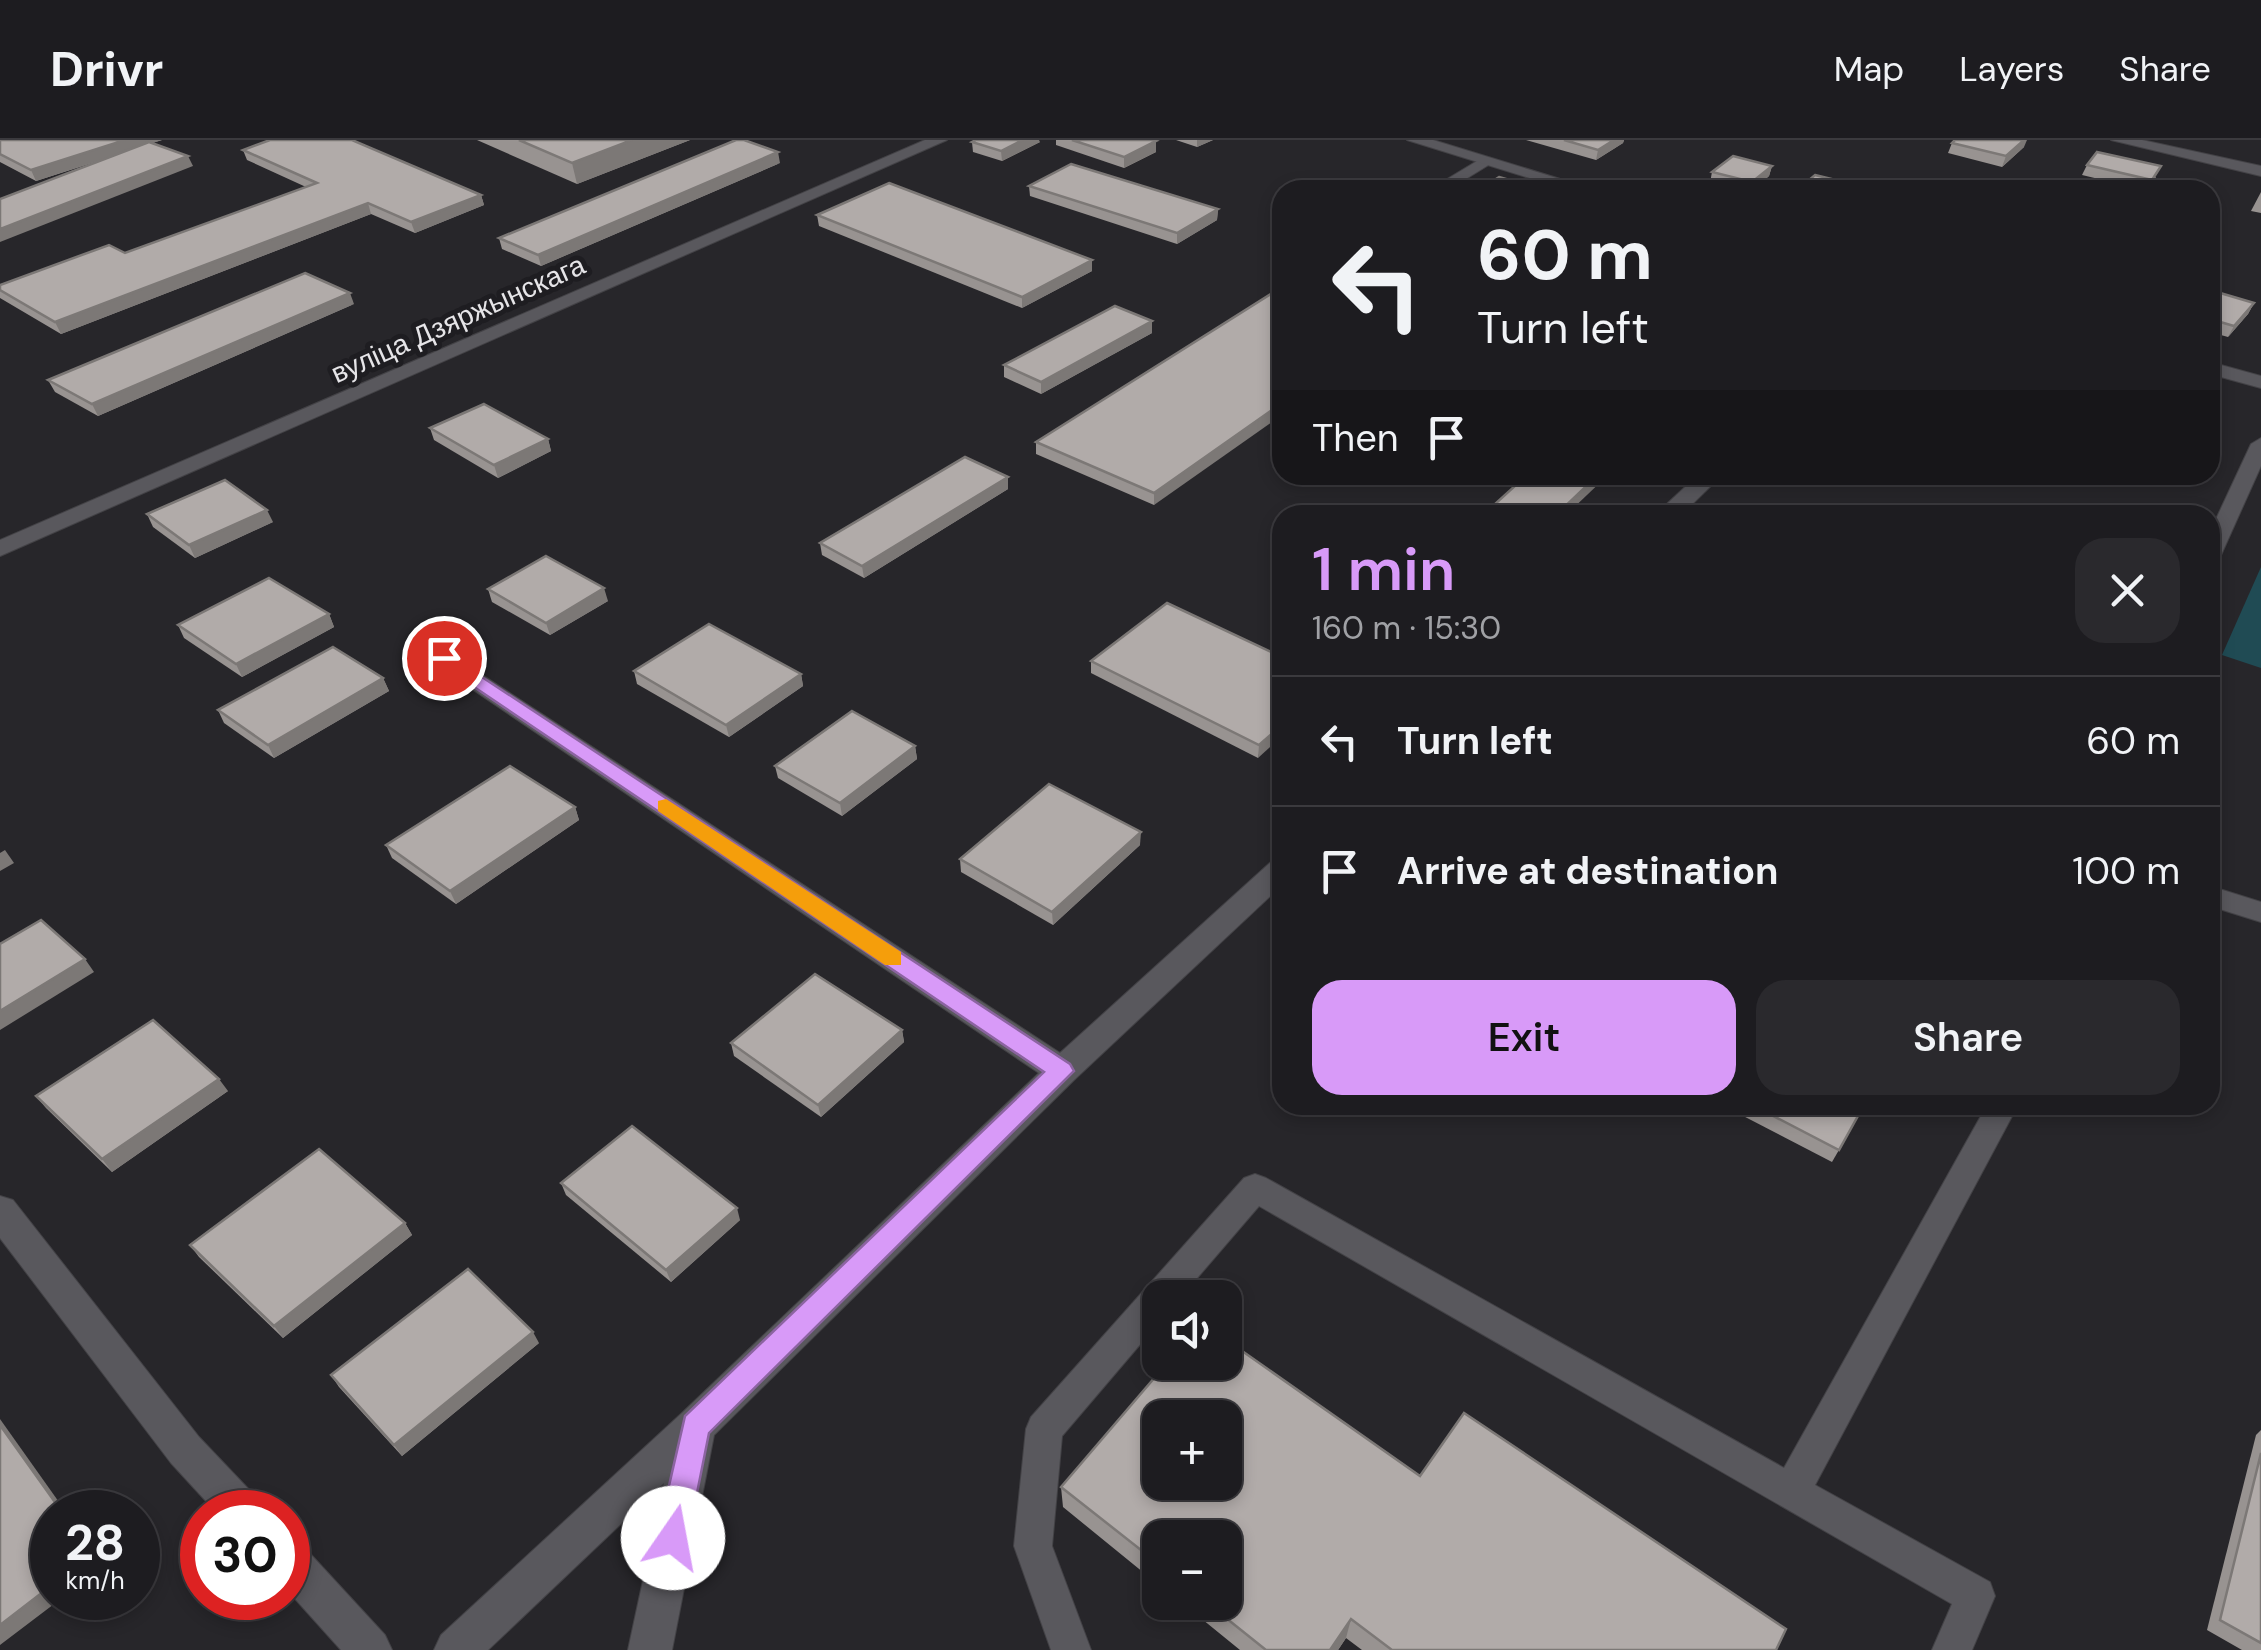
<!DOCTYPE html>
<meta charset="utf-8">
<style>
body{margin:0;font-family:"DM Sans",sans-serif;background:#2a292d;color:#f1f3f6;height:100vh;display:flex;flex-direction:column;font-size:38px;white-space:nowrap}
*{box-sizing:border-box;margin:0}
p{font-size:32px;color:#a0a1a5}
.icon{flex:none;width:55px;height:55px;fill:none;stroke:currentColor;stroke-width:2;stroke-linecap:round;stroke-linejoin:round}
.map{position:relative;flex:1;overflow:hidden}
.drawer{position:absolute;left:1272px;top:365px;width:948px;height:610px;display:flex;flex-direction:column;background:#1d1c20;border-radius:30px;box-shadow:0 5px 15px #0003,0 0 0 2px #3b3a3e}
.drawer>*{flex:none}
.hud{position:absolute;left:1272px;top:40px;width:948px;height:305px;border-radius:30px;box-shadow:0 5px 15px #0003,0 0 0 2px #3b3a3e;background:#1d1c20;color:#f1f3f6;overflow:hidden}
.buttons{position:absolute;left:1142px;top:1140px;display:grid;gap:20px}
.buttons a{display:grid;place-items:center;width:100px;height:100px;border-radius:20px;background:#1d1c20;box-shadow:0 5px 15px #0003,0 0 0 2px #3b3a3e;font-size:50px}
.speed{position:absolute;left:30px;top:1350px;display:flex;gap:20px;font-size:50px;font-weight:700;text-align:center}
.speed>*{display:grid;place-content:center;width:130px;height:130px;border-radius:50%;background:#1d1c20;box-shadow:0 5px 15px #0003,0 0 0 2px #3b3a3e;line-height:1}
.speed small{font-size:25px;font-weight:400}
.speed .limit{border:15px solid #d22;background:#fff;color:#111}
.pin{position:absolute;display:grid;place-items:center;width:85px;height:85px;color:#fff;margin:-42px;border:5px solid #fff;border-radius:50%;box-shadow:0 2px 10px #0007}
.me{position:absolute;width:110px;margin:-55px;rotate:12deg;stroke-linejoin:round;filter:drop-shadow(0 0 8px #0008)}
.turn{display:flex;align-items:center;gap:35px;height:210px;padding:0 40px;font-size:45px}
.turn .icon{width:130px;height:130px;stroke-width:2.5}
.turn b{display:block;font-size:70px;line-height:85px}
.then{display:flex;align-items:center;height:95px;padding:0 40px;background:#0003;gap:20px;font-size:38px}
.round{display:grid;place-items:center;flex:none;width:105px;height:105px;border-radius:30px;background:#2a292d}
.overview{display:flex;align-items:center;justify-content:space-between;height:170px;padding:0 40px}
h1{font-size:60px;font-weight:600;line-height:75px;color:#d89af8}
.button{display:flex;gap:20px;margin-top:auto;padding:20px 40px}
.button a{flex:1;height:115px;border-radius:30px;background:#d89af8;color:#111;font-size:40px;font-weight:600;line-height:115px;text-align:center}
.button a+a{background:#2a292d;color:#f1f3f6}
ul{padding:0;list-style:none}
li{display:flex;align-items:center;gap:30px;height:130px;padding:0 40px;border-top:2px solid #3b3a3e}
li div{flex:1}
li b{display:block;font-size:38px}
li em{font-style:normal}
header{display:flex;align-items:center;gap:60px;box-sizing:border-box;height:140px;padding:0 50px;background:#1d1c20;border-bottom:2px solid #3b3a3e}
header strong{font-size:48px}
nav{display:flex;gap:55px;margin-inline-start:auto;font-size:35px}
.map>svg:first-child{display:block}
</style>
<header>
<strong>Drivr</strong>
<nav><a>Map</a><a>Layers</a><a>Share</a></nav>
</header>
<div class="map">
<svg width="2261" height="1510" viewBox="0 0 2261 1510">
<rect width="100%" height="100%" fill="#27262a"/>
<!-- water -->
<path fill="#204b54" d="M 2261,427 L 2261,528 L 2222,515 Z"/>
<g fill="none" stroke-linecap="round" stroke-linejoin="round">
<!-- service casing -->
<g stroke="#434246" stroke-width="2">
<g id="service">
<path d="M 1482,18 L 1495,21 L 1448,50 L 1429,50 Z"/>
<path d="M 2261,298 L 2261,326 L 2221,415 L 2210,422 L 2210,392 L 2251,304 Z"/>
<path d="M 2210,746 L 2261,762 L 2261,782 L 2210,766 Z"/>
<path d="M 1987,965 L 2018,965 L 1815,1345 L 1990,1442 L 1995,1456 L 1972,1510 L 1932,1510 L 1952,1464 L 1259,1066 L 1180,1158 L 1160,1158 L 1160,1181 L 1062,1296 L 1052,1406 L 1091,1510 L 1051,1510 L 1014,1406 L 1026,1289 L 1031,1277 L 1244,1038 L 1255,1034 L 1266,1038 L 1784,1328 Z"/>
</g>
</g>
<!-- minor casing -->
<g stroke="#434246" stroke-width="2">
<g id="minor">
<path d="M 925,0 L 947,0 L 0,416 L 0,400 Z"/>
<path d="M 2111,0 L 2142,0 L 2261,26 L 2261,36 Z"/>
<path d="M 1698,335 L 1722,335 L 1681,375 L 1655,375 Z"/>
<path d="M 444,510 L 1060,913 L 1272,721 L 1282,718 L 1282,745 L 1074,940 L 714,1295 L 672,1510 L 628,1510 L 664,1343 L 488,1510 L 434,1510 L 441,1495 L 682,1273 L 1039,933 L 435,524 L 431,518 Z"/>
<path d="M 0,1056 L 13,1060 L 199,1297 L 257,1358 L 263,1372 L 216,1372 L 171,1323 L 0,1098 Z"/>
<path d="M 288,1400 L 303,1406 L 385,1495 L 392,1510 L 341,1510 L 288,1451 Z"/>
</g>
</g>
<!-- tertiary casing -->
<g stroke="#434246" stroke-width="2">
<g id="tertiary">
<path d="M 1407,0 L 1433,0 L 1596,50 L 1568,50 Z"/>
<path d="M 2210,222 L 2261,236 L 2261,248 L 2210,234 Z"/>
</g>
</g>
<!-- service -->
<use href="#service" fill="#59585d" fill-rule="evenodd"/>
<!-- minor -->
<use href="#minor" fill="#59585d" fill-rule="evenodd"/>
<!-- tertiary -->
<use href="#tertiary" fill="#59585d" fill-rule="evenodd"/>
</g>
<!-- wall -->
<g fill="#989391">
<path d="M 0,0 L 162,0 L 152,3 L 193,26 L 117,15 L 36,41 L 0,22 Z"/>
<path d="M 477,0 L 690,0 L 577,44 Z"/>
<path d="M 1056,0 L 1151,0 L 1156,12 L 1124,28 L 1056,5 Z"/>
<path d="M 1176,0 L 1213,0 L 1197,7 Z"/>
<path d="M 1526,0 L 1624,0 L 1623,3 L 1596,20 Z"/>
<path d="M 972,2 L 1040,2 L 1002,21 L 973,12 Z"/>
<path d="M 1952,3 L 2024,7 L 2002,27 L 1948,13 Z"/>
<path d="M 243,10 L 481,55 L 484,65 L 415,93 L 371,74 L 61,194 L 0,158 L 0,145 L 125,113 L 306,47 L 247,20 Z"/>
<path d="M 780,23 L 541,126 L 502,109 L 499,98 Z"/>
<path d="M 2087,25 L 2156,37 L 2147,50 L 2145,50 L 2082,35 Z"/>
<path d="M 1772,26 L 1769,36 L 1753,50 L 1737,50 L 1710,43 L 1712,32 Z"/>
<path d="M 1029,46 L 1218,69 L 1217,80 L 1177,104 L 1030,56 Z"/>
<path d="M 2261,52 L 2261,73 L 2251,71 Z"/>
<path d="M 817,75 L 1092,131 L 1022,168 L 819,86 Z"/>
<path d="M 1282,147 L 1154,365 L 1036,314 L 1036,302 Z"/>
<path d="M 2210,150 L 2254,163 L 2248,174 L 2228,197 L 2210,192 Z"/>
<path d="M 354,164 L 98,276 L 55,252 L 48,240 Z"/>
<path d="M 1152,181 L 1152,193 L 1041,254 L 1004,237 L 1004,225 Z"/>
<path d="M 430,288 L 548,299 L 551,311 L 498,338 L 434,300 Z"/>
<path d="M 1008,337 L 1008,349 L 864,438 L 822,415 L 820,403 Z"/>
<path d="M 147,374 L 273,382 L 195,418 L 153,387 Z"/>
<path d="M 488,449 L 608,461 L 550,495 L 492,462 Z"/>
<path d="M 329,474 L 334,487 L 242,537 L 184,498 L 178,485 Z"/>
<path d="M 1282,517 L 1258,618 L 1091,533 L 1091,521 Z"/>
<path d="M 634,531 L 801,534 L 803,546 L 729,597 L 637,544 Z"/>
<path d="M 383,538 L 389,551 L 274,618 L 224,583 L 218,570 Z"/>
<path d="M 915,606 L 917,619 L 842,676 L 778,638 L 775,626 Z"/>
<path d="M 575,667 L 579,680 L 456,764 L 392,718 L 386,705 Z"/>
<path d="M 1140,705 L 1053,785 L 961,732 L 960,719 Z"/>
<path d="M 902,890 L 904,902 L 821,977 L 734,916 L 731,903 Z"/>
<path d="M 228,951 L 112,1032 L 46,968 L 36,956 Z"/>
<path d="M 1722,965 L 1865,965 L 1832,1022 Z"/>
<path d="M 561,1043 L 740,1080 L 671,1142 L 566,1055 Z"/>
<path d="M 405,1083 L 412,1095 L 283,1198 L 199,1117 L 190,1105 Z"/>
<path d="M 539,1203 L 402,1316 L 339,1247 L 331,1235 Z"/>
<path d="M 2261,1290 L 2261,1510 L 2242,1510 L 2207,1490 L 2256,1295 Z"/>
<path d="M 1420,1336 L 1776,1510 L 1362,1510 L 1346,1498 L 1338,1510 L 1240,1510 L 1181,1462 L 1225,1462 L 1160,1398 L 1160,1446 L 1063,1367 L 1061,1347 Z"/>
</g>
<!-- shaded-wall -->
<g fill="#7c7876">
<path d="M 125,0 L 162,0 L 36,41 L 31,30 Z"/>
<path d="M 632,0 L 690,0 L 577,44 L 572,23 Z"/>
<path d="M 1023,0 L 1039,0 L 1040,2 L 1002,21 L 1001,11 Z"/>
<path d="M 1197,0 L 1213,0 L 1197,7 Z"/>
<path d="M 1614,0 L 1624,0 L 1623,3 L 1596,20 L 1598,10 Z"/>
<path d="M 2024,0 L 2027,0 L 2024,7 L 2002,27 L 2006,16 Z"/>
<path d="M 1156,1 L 1156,12 L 1124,28 L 1124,17 Z"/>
<path d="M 778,12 L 780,23 L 541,126 L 538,115 Z"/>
<path d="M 188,16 L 193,26 L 0,102 L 0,89 Z"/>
<path d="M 1772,26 L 1769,36 L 1753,50 L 1750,50 L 1752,42 Z"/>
<path d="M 481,55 L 484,65 L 415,93 L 411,82 Z"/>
<path d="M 368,63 L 371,74 L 61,194 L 55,182 Z"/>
<path d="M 1218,69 L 1217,80 L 1177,104 L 1177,93 Z"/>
<path d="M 1092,120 L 1092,131 L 1022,168 L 1022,157 Z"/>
<path d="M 350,153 L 354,164 L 98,276 L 92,264 Z"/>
<path d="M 2254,163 L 2248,174 L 2228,197 L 2234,186 Z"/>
<path d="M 1152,181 L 1152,193 L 1041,254 L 1041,242 Z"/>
<path d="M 1282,263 L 1282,275 L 1154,365 L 1154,353 Z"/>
<path d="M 548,299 L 551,311 L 498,338 L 494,325 Z"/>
<path d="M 1598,335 L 1608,335 L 1566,375 L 1556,375 Z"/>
<path d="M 1008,337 L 1008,349 L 864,438 L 862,426 Z"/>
<path d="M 267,370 L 273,382 L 195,418 L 189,405 Z"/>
<path d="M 604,448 L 608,461 L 550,495 L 546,483 Z"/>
<path d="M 329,474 L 334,487 L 242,537 L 236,524 Z"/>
<path d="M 801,534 L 803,546 L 729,597 L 726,585 Z"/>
<path d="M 383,538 L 389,551 L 274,618 L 268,605 Z"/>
<path d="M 1282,585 L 1282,596 L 1258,618 L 1259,605 Z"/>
<path d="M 915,606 L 917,619 L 842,676 L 840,663 Z"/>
<path d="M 575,667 L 579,680 L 456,764 L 450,751 Z"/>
<path d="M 1141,692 L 1140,705 L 1053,785 L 1052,772 Z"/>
<path d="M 5,710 L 14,723 L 0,731 L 0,713 Z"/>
<path d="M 85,819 L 94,832 L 0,890 L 0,871 Z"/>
<path d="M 902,890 L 904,902 L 821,977 L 818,965 Z"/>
<path d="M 219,939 L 228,951 L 112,1032 L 102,1019 Z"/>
<path d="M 737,1068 L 740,1080 L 671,1142 L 666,1130 Z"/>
<path d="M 405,1083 L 412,1095 L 283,1198 L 274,1186 Z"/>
<path d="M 533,1192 L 539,1203 L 402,1316 L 394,1305 Z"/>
<path d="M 0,1279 L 66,1372 L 62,1372 L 0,1285 Z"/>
<path d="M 52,1445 L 52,1458 L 62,1458 L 0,1505 L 0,1485 Z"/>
<path d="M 1351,1479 L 1346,1498 L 1338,1510 L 1330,1510 Z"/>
</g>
<!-- building -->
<g fill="#b1aba9" stroke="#7c7876" stroke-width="2.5" fill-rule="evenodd">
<path d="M 0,0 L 125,0 L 31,30 L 0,14 Z"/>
<path d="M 270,0 L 352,0 L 481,55 L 411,82 L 368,63 L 55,182 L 0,150 L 0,145 L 109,105 L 125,113 L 317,43 L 243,10 Z"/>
<path d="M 519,0 L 632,0 L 572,23 Z"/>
<path d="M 736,0 L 744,0 L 778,12 L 538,115 L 499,98 Z"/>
<path d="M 976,0 L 1023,0 L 1001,11 L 972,2 Z"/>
<path d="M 1072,0 L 1151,0 L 1156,1 L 1124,17 Z"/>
<path d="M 1564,0 L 1614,0 L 1598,10 Z"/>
<path d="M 1955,0 L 2024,0 L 2006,16 L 1952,3 Z"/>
<path d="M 149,2 L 188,16 L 0,89 L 0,59 Z"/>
<path d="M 2097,12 L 2161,26 L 2152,40 L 2087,25 Z"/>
<path d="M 1733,16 L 1772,26 L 1752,42 L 1712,32 Z"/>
<path d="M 1071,24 L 1218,69 L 1177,93 L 1029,46 Z"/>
<path d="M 1815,35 L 1852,44 L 1846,50 L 1797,50 Z"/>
<path d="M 1499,37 L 1544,50 L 1479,50 Z"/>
<path d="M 889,43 L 1092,120 L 1022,157 L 817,75 Z"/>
<path d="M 305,133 L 350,153 L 92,264 L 48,240 Z"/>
<path d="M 1282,147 L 1282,263 L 1154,353 L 1036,302 Z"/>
<path d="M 2210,150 L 2254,163 L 2234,186 L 2210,179 Z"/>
<path d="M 1115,166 L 1152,181 L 1041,242 L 1004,225 Z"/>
<path d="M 484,264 L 548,299 L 494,325 L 430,288 Z"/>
<path d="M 965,317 L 1008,337 L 862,426 L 820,403 Z"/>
<path d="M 1527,335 L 1598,335 L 1556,375 L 1483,375 Z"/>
<path d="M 225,340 L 267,370 L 189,405 L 147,374 Z"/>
<path d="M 546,416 L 604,448 L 546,483 L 488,449 Z"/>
<path d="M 269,438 L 329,474 L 236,524 L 178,485 Z"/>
<path d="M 1167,463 L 1282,517 L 1282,585 L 1259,605 L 1091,521 Z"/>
<path d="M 709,484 L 801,534 L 726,585 L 634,531 Z"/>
<path d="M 333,507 L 383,538 L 268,605 L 218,570 Z"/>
<path d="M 852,571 L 915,606 L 840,663 L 775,626 Z"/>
<path d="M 510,626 L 575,667 L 450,751 L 386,705 Z"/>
<path d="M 1049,644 L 1141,692 L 1052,772 L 960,719 Z"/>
<path d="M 41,780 L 85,819 L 0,871 L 0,804 Z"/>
<path d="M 815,834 L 902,890 L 818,965 L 731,903 Z"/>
<path d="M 153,880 L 219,939 L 102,1019 L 36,956 Z"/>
<path d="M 1752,965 L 1864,965 L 1839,1010 Z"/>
<path d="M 632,986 L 737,1068 L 666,1130 L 561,1043 Z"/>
<path d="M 319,1009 L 405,1083 L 274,1186 L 190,1105 Z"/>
<path d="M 468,1129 L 533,1192 L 394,1305 L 331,1235 Z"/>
<path d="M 1225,1199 L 1420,1336 L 1464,1273 L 1786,1489 L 1776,1510 L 1392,1510 L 1351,1479 L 1330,1510 L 1266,1510 L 1206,1462 L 1225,1462 L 1225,1398 L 1160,1398 L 1160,1425 L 1061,1347 L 1168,1222 L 1225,1222 ZM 1160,1278 L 1225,1278 L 1225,1342 L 1160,1342 Z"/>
<path d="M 0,1285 L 62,1372 L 52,1372 L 52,1445 L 0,1485 Z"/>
<path d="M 2261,1313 L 2261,1503 L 2220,1480 Z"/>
</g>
<!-- route -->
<path fill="#d89af8" stroke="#8c64a1" stroke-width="2.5" d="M 444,512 L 1070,924 L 1074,931 L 709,1293 L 688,1398 L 684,1409 L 673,1414 L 662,1409 L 657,1398 L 685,1276 L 1044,932 L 437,522 L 437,513 Z"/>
<!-- slow -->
<path fill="#f59e0b" d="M 666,659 L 901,812 L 901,825 L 885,825 L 658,671 L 658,661 Z"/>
<g text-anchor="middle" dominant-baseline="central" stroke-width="10" stroke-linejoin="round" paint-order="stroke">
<!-- far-street labels -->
<g font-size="28" fill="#e6e5e8" stroke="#1e1d21">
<text transform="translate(458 179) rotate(-24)">вуліца Дзяржынскага</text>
</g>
</g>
</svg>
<div class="buttons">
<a><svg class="icon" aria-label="sound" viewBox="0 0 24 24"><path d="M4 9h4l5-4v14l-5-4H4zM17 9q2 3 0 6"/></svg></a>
<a>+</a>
<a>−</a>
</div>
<div class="speed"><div>28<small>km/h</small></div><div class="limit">30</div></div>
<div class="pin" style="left:444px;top:518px;background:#d93025"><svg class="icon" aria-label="arrive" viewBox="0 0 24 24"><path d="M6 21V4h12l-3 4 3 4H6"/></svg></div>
<svg class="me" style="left:673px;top:1398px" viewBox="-20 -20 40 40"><circle r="19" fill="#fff"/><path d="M0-13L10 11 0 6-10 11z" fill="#d89af8"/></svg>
<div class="hud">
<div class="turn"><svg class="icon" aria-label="left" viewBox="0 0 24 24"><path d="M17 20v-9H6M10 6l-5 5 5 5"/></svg><div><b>60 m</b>Turn left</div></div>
<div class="then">Then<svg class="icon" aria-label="arrive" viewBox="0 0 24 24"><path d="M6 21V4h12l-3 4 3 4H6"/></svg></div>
</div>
<section class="drawer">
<div class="overview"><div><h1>1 min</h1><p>160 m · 15:30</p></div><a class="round"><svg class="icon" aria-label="close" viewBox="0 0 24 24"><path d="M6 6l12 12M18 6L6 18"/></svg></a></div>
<ul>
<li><svg class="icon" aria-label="left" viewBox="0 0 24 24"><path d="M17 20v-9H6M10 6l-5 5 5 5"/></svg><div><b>Turn left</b></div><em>60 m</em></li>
<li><svg class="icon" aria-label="arrive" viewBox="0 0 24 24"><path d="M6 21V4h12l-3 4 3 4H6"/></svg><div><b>Arrive at destination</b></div><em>100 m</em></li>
</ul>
<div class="button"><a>Exit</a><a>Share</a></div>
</section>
</div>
